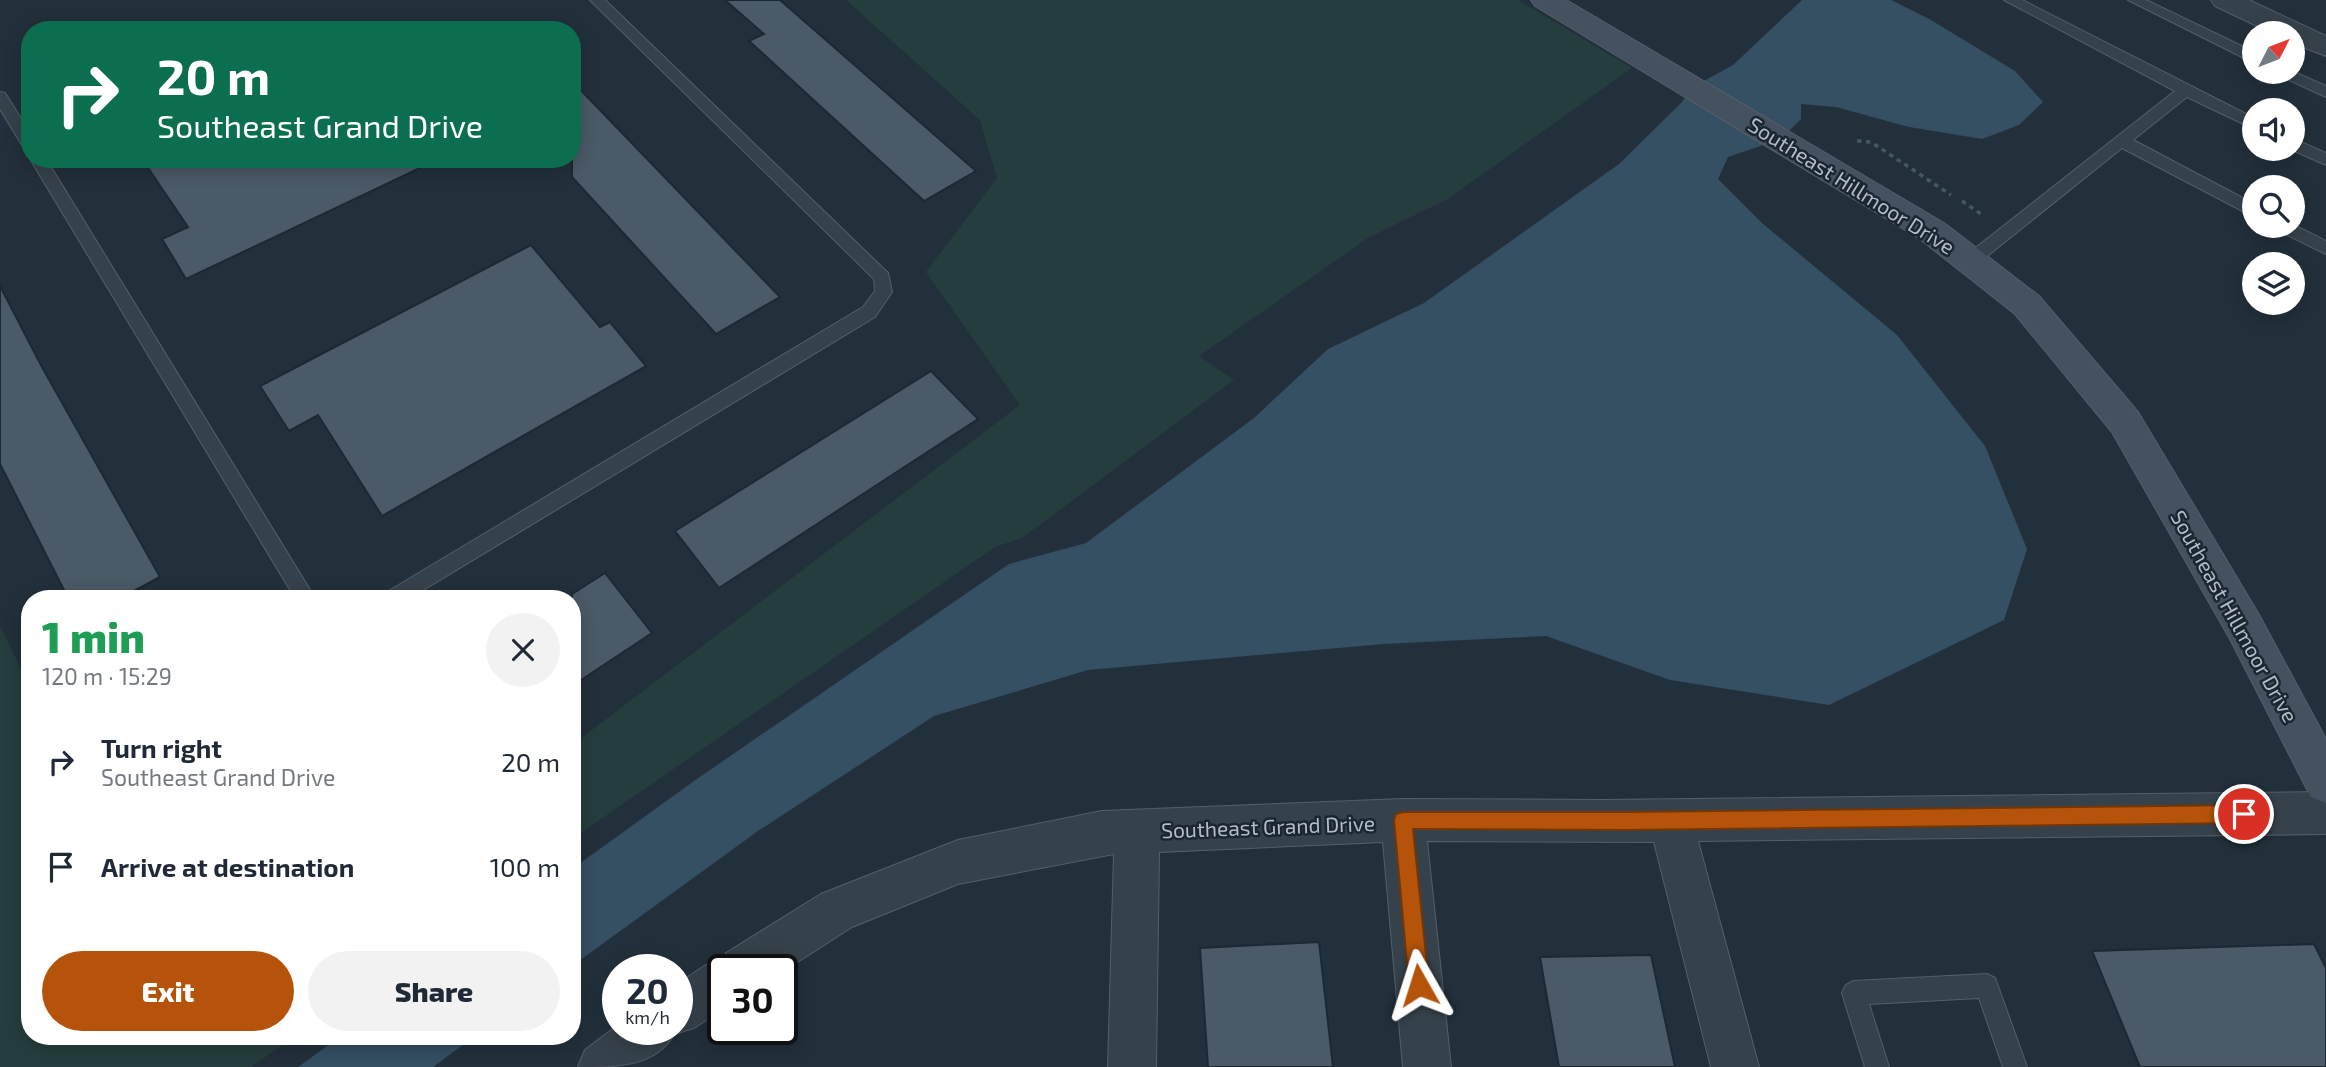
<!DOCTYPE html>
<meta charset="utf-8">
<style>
body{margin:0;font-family:"Exo 2",sans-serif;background:#f2f2f3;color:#1f2937;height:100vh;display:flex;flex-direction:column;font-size:26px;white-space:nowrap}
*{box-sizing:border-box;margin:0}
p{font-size:23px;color:#747a83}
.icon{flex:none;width:38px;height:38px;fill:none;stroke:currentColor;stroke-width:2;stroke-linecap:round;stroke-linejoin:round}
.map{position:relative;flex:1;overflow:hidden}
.side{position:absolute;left:21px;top:590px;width:560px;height:455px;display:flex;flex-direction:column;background:#fff;border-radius:28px;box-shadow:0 4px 18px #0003}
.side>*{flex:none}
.hud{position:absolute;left:21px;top:21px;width:560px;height:147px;border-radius:28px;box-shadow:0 4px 18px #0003;background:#0b6e4f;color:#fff;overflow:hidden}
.needle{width:46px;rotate:48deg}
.controls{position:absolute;left:2242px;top:21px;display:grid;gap:14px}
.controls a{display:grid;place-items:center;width:63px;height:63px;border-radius:50%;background:#fff;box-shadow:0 4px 18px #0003;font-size:35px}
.speed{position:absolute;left:602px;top:954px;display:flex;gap:14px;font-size:35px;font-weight:700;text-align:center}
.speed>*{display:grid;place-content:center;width:91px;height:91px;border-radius:50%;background:#fff;box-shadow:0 4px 18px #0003;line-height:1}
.speed small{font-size:18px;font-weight:400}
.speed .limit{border:4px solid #111;border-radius:10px;background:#fff;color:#111}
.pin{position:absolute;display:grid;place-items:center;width:60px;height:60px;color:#fff;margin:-30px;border:4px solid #fff;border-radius:50%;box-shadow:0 2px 7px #0007}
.me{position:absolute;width:77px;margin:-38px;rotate:354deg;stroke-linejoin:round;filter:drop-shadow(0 0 5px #0008)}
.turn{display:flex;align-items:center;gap:24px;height:147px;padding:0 21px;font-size:32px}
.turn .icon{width:91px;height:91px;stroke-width:2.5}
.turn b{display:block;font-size:49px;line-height:60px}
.round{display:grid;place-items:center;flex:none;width:74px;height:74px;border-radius:37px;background:#f2f2f3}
.head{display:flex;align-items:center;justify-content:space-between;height:119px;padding:0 21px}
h1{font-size:42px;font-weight:800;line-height:52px;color:#1e9e55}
.action{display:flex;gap:14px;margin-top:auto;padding:14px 21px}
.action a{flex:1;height:80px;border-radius:42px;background:#b45309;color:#fff;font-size:28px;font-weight:800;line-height:80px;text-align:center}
.action a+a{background:#f2f2f3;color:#1f2937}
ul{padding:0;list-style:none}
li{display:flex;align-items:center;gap:21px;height:105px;padding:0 21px}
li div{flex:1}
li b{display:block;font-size:26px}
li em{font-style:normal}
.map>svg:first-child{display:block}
</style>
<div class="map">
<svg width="2326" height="1067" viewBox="0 0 2326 1067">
<rect width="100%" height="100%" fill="#22303b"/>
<!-- green -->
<g fill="#253e3d">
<path d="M 846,0 L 1518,0 L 1632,68 L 1446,200 L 1368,238 L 1199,356 L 1234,380 L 1022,538 L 995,547 L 572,839 L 572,745 L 1020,405 L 926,272 L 997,178 L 980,120 Z"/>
<path d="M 0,626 L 30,687 L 30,1036 L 295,1036 L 251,1067 L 0,1067 Z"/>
</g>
<!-- water -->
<g fill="#354f63">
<path d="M 1802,0 L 1891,0 L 1931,20 L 2015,71 L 2043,102 L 2019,125 L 1982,139 L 1909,127 L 1836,107 L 1801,104 L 1801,119 L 1781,139 L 1728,157 L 1718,179 L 1762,223 L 1897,335 L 1985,446 L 2027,549 L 2004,620 L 1829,705 L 1670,680 L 1546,636 L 1384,644 L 1088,670 L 934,716 L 758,831 L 572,966 L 572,869 L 694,781 L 1009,564 L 1086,543 L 1254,418 L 1328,349 L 1424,303 L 1619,164 L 1681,103 L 1693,87 L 1733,65 Z"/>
<path d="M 341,1036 L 475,1036 L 433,1067 L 298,1067 Z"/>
</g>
<!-- building -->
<g fill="#4a5a67" stroke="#1d2932" stroke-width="2">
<path d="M 725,0 L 780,0 L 976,171 L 924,201 L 749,41 L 764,34 Z"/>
<path d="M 572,81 L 780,297 L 716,334 L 572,177 Z"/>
<path d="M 142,159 L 439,159 L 186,279 L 162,239 L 188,227 Z"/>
<path d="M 531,245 L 600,327 L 610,322 L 646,366 L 382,516 L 318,415 L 289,431 L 260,386 Z"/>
<path d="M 0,286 L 42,367 L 160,577 L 121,598 L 68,598 L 0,464 Z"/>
<path d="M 931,371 L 978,419 L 719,588 L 675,531 Z"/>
<path d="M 605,573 L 652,633 L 572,686 L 572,594 Z"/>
<path d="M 1319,942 L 1333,1067 L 1208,1067 L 1200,948 Z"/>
<path d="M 2314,944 L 2326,968 L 2326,1067 L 2140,1067 L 2092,951 Z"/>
<path d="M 1651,955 L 1675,1067 L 1559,1067 L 1540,957 Z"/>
</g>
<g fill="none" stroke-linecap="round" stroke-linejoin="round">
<!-- lane casing -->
<g stroke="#545f69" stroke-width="2">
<g id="lane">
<path d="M 590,0 L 605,0 L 888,273 L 892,292 L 875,317 L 410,598 L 384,598 L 387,592 L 863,307 L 875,291 L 874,279 Z"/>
<path d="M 2004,0 L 2022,0 L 2254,118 L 2254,129 L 2187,97 L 2133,140 L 2254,204 L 2254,217 L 2122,148 L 1976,265 L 1964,265 L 1962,261 L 1964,257 L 2175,91 Z"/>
<path d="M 2128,0 L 2146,0 L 2254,52 L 2254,63 Z"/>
<path d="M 2292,71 L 2326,86 L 2326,97 L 2278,75 L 2276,72 Z"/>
<path d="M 0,92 L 5,93 L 30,133 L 30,151 L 25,150 L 0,109 Z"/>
<path d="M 2292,138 L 2326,153 L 2326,165 L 2290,149 Z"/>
<path d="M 30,159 L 46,159 L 315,598 L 295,598 Z"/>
<path d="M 2292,224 L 2326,241 L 2326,254 L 2277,230 L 2275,226 Z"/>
<path d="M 1987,974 L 1995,978 L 2027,1067 L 2003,1067 L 1979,998 L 1869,1004 L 1889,1067 L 1865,1067 L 1842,993 L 1846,985 L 1854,981 Z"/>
</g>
</g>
<!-- street casing -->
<g stroke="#545f69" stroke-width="2">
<g id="street">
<path d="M 2211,0 L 2249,0 L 2326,36 L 2326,56 L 2292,43 L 2292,33 L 2272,33 L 2215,6 Z"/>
<path d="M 2326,792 L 2326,834 L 1698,841 L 1759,1067 L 1711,1067 L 1654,842 L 1427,841 L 1451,1067 L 1403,1067 L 1383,842 L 1159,852 L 1156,1067 L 1108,1067 L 1114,854 L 958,884 L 852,927 L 782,972 L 782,970 L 723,970 L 723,1009 L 694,1028 L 674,1034 C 656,1067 616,1067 578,1067 L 585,1050 L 618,1025 L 618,1029 L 677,1029 L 677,984 L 706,965 L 724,959 L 726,953 L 821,894 L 958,840 L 1102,811 L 1403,799 L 1603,800 Z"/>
</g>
</g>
<!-- secondary casing -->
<g stroke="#545f69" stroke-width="2">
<path id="secondary" d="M 1531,0 L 1566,0 L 1944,223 L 2039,296 L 2138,412 L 2258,613 L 2326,739 L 2326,803 L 2311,797 L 2230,639 L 2112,432 L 2015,314 L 1920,239 L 1535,6 Z"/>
</g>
<!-- path -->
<g stroke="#445a5a" stroke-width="3.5" stroke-dasharray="4.5 4.5" stroke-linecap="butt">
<path d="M 1857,141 L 1871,142 L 1951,195"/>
<path d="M 1962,201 L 1981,214"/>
</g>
<!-- lane -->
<use href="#lane" fill="#36424b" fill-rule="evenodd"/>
<!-- street -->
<use href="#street" fill="#36424b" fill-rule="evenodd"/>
<!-- secondary -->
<use href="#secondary" fill="#44515e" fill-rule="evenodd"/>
</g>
<!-- route -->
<path fill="#b45309" stroke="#753606" stroke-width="2" d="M 2244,805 L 2251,808 L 2253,814 L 2251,820 L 2244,823 L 1626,830 L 1413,829 L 1429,985 L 1426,992 L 1419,994 L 1412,992 L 1409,985 L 1394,820 L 1396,814 L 1403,812 L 1626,812 Z"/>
<g text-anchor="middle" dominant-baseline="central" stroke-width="5" stroke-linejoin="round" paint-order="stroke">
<!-- street labels -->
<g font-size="21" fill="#b1bcc7" stroke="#1b2730">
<text transform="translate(1852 185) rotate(32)">Southeast Hillmoor Drive</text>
<text transform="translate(2235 616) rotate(61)">Southeast Hillmoor Drive</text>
<text transform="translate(1268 826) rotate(-2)">Southeast Grand Drive</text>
</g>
</g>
</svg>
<div class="controls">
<a><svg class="needle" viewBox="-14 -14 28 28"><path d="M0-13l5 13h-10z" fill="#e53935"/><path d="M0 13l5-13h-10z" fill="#747a83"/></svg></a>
<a><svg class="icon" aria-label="sound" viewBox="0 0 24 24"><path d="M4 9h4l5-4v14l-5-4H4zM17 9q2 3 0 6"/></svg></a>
<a><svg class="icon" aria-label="search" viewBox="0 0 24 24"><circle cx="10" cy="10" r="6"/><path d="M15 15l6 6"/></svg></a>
<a><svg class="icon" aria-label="layers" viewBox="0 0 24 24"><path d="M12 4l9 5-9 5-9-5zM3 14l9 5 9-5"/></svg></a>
</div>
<div class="speed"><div>20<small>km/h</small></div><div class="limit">30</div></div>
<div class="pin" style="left:2244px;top:814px;background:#d93025"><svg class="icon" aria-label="arrive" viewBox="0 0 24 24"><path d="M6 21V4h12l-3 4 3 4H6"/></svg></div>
<svg class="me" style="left:1419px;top:985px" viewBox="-20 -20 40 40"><path d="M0-17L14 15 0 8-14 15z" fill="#b45309" stroke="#fff" stroke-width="4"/></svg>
<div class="hud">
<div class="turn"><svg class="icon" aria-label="right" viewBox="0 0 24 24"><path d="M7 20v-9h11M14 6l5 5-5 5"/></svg><div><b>20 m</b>Southeast Grand Drive</div></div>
</div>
<section class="side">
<div class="head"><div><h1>1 min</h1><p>120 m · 15:29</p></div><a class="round"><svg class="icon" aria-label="close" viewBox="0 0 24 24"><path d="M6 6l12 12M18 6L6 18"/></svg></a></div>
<ul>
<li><svg class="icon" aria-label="right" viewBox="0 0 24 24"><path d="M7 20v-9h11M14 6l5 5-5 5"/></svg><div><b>Turn right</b><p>Southeast Grand Drive</p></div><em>20 m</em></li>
<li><svg class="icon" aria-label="arrive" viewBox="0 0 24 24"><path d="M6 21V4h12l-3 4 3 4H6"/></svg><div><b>Arrive at destination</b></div><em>100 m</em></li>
</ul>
<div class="action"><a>Exit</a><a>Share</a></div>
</section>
</div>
